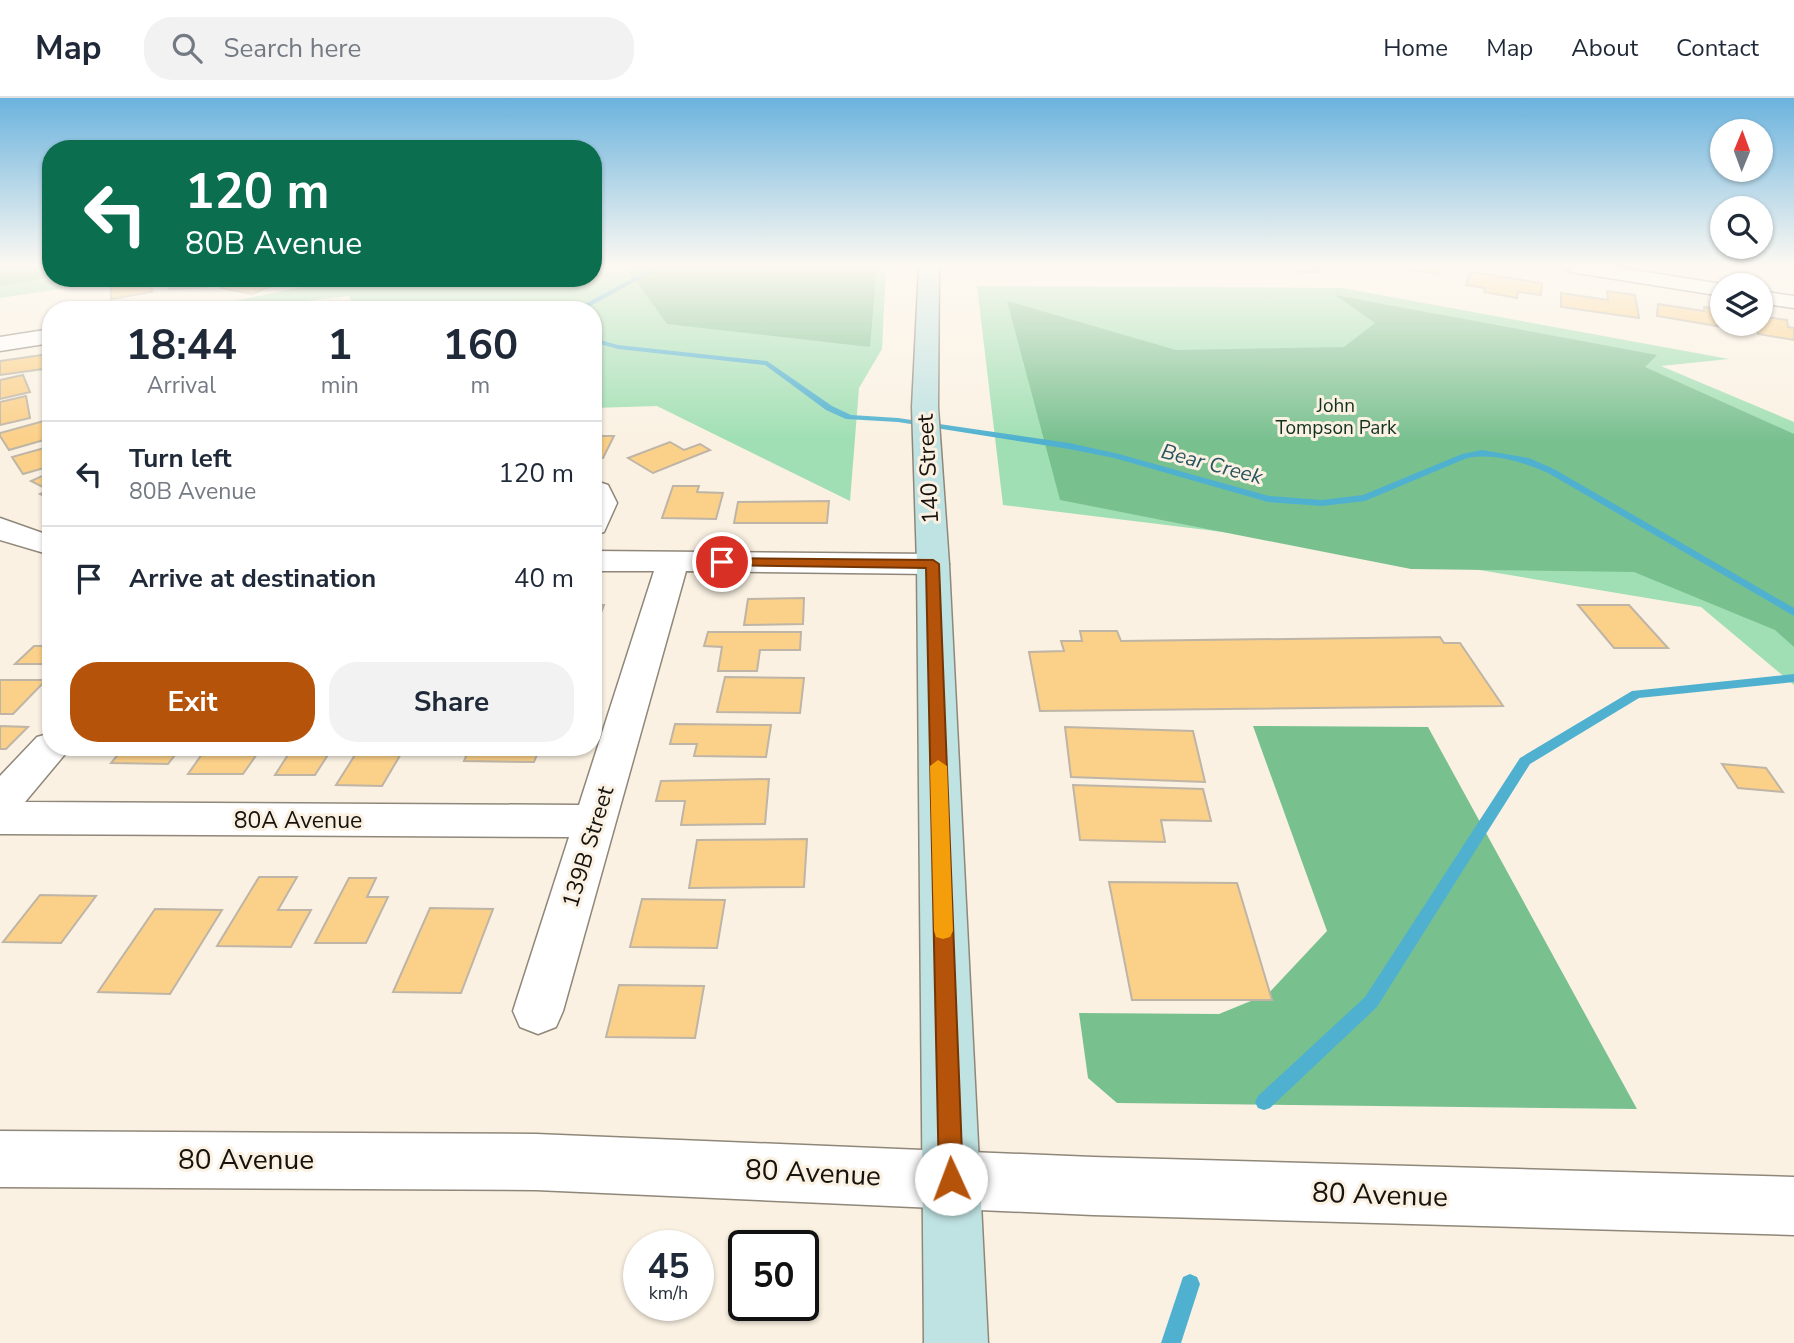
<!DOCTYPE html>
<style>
body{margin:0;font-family:"Nunito Sans",sans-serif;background:#f2f2f3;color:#1f2937;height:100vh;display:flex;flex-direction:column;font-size:26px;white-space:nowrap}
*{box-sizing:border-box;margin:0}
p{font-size:23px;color:#747a83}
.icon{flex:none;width:38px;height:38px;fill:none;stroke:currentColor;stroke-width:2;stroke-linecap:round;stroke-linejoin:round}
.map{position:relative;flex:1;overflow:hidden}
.drawer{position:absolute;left:42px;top:203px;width:560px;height:455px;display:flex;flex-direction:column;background:#fff;border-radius:28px;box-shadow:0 2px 5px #0004}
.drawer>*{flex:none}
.top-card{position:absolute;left:42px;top:42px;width:560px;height:147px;border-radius:28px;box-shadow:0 2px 5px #0004;background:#0b6e4f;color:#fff;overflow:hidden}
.needle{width:46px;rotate:1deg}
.fabs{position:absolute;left:1710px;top:21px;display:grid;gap:14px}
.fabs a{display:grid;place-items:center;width:63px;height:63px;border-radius:50%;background:#fff;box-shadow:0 2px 5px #0004;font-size:35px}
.speed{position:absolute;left:623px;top:1132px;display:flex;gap:14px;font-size:35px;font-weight:700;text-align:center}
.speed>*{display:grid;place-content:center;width:91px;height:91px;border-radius:50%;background:#fff;box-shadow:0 2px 5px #0004;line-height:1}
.speed small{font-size:18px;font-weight:400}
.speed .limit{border:4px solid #111;border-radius:10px;background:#fff;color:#111}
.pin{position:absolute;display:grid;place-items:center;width:60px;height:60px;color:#fff;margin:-30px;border:4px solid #fff;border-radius:50%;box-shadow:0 2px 7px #0007}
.me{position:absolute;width:77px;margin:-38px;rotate:358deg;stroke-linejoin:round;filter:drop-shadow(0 0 5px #0008)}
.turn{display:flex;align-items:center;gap:24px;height:147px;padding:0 28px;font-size:32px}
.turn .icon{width:91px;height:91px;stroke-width:2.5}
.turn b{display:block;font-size:49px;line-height:60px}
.eta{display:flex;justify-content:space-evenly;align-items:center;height:119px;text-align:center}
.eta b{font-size:42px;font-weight:700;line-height:49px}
.cta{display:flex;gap:14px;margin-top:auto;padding:14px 28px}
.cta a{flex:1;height:80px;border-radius:28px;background:#b45309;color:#fff;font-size:28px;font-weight:700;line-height:80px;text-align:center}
.cta a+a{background:#f2f2f3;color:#1f2937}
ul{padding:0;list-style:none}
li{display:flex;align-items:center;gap:21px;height:105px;padding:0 28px;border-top:2px solid #e0e1e3}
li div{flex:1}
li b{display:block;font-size:26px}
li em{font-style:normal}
header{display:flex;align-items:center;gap:42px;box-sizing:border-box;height:98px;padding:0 35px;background:#fff;border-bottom:2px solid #e0e1e3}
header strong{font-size:33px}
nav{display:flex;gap:38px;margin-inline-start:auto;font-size:24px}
.search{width:490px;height:63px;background:#f2f2f3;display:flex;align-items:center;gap:18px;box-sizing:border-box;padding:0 24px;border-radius:28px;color:#747a83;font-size:26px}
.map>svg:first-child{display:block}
</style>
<header>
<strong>Map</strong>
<div class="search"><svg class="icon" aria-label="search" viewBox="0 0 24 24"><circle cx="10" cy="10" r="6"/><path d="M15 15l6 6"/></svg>Search here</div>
<nav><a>Home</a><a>Map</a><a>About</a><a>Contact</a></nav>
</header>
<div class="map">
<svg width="1794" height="1245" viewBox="0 0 1794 1245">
<rect width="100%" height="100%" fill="#faf1e2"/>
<!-- green -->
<g fill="#a0dfb3">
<path d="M 0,168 L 51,168 L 51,180 L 99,180 L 60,191 L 0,200 Z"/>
<path d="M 593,168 L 886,168 L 882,251 L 859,290 L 850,403 L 657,308 L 593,310 L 593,212 L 355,212 L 349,198 L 228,212 L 230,204 L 346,180 L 593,180 Z"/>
<path d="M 977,188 L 1342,190 L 1729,261 L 1661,268 L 1794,324 L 1794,587 L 1701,509 L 1329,447 L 1003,407 Z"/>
</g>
<!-- forest -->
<g fill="#79c08f">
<path d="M 0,168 L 51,168 L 51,179 L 0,188 Z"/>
<path d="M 635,168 L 877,168 L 870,249 L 667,226 L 629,173 Z"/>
<path d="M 1335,197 L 1657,257 L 1645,269 L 1794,336 L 1794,549 L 1775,532 L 1634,474 L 1411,471 L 1060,402 L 1007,203 L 1176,252 L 1344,249 L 1375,225 Z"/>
<path d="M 1253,628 L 1428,629 L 1637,1011 L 1117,1005 L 1088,980 L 1079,915 L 1219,916 L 1268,896 L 1327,833 Z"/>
</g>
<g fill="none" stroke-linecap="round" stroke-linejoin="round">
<!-- stream -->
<g fill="#4fb1cf" fill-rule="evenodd">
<path d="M 655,168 L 663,168 L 583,212 L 574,212 Z"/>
<path d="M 593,240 L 618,247 L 767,263 L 832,308 L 851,317 L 898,320 L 1069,345 L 1119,356 L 1269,398 L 1322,402 L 1363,397 L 1462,356 L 1482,352 L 1529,360 L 1554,371 L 1794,510 L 1794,518 L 1548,375 C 1522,364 1495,355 1467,360 L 1365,403 L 1322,408 L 1268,404 L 1114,360 L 1069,351 L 898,324 L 846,321 L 826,312 L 765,267 L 618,251 L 593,244 Z"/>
<path d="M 1794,576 L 1794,584 L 1639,600 L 1530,666 L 1377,909 L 1270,1010 L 1264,1012 L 1258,1010 L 1255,1004 L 1258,998 L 1365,899 L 1520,660 L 1632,593 Z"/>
<path d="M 1190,1176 L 1197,1179 L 1200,1186 L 1181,1245 L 1161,1245 L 1183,1179 Z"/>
</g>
</g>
<!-- building -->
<g fill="#fbd089" stroke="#beb5a6" stroke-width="2">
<path d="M 1294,168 L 1326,168 L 1327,170 L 1316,170 L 1320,174 L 1299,174 Z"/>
<path d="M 1377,168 L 1439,168 L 1438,176 Z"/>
<path d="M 1470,174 L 1542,185 L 1541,197 L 1518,194 L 1517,200 L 1484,194 L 1485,190 L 1466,187 Z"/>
<path d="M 181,180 L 215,180 L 206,189 L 170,191 Z"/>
<path d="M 245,180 L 267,180 L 283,183 L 252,196 L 221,190 Z"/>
<path d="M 151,183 L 152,194 L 111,201 L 111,189 Z"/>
<path d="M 1607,193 L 1635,197 L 1639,220 L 1561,209 L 1561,195 L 1608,202 Z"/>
<path d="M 1658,206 L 1704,213 L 1704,209 L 1722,212 L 1722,226 L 1729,226 L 1729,230 L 1657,218 Z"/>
<path d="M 1760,218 L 1787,222 L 1788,229 L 1794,230 L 1794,242 L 1758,236 L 1757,226 L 1760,226 Z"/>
<path d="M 49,256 L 43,271 L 0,277 L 0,263 Z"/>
<path d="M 23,277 L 30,294 L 0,301 L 0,282 Z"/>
<path d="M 26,298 L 30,320 L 0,327 L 0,304 Z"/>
<path d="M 51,321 L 51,340 L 9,352 L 0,338 L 0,335 Z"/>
<path d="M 593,338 L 614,338 L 603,360 L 593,360 Z"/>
<path d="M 670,344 L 684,352 L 700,346 L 710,352 L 653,375 L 628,360 Z"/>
<path d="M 51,348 L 51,368 L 23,376 L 12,359 Z"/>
<path d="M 51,374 L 51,401 L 40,396 L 49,392 L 31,383 Z"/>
<path d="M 673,388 L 699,388 L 697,394 L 723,395 L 716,421 L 662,420 Z"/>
<path d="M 829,403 L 827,425 L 734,425 L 738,404 Z"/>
<path d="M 804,500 L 803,526 L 744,527 L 748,501 Z"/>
<path d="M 593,507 L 604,507 L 593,535 Z"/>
<path d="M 1578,507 L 1629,507 L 1668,550 L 1614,550 Z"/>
<path d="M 1080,533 L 1117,533 L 1121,543 L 1440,539 L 1444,545 L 1460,545 L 1503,608 L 1040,613 L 1029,554 L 1064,553 L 1061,543 L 1082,543 Z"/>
<path d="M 708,534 L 801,534 L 800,552 L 760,552 L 757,573 L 718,573 L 722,549 L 704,548 Z"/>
<path d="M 34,548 L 51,548 L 51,566 L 15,566 Z"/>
<path d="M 725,579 L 804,580 L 800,615 L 717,614 Z"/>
<path d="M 0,582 L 46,582 L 13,616 L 0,616 Z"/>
<path d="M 675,626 L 771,627 L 766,659 L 694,658 L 697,646 L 670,646 Z"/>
<path d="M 0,628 L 28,629 L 6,651 L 0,651 Z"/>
<path d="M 1065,629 L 1193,633 L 1205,684 L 1071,679 Z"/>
<path d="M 124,649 L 181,649 L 168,666 L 111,665 Z"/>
<path d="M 207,649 L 262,649 L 243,676 L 188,676 Z"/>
<path d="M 293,649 L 333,649 L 315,677 L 275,677 Z"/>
<path d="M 360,649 L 405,649 L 382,688 L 336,687 Z"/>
<path d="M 470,649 L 540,649 L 534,664 L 464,663 Z"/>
<path d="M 1722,666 L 1766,670 L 1783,694 L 1738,690 Z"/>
<path d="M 769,681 L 765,726 L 681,727 L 685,703 L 656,703 L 661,683 Z"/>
<path d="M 1073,687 L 1203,691 L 1211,723 L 1161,722 L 1165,744 L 1080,742 Z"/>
<path d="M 807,741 L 804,789 L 689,790 L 697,742 Z"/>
<path d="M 259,779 L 297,779 L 278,812 L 311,812 L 291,849 L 217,848 Z"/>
<path d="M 349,780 L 376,780 L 367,799 L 388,799 L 366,845 L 315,845 Z"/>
<path d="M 1109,784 L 1237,785 L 1272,902 L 1132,902 Z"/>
<path d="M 40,797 L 96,798 L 61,845 L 3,844 Z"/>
<path d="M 642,801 L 725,802 L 717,850 L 630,849 Z"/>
<path d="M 430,810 L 493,811 L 461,895 L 393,894 Z"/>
<path d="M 155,811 L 222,812 L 170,896 L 98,894 Z"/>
<path d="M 619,887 L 704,888 L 695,940 L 606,939 Z"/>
</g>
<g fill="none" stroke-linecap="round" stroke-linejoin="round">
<!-- street casing -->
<g stroke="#8f8779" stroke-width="3">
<g id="street">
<path d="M 1561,168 L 1609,168 L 1728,187 L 1722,187 L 1722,198 L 1571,174 Z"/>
<path d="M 1760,193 L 1794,198 L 1794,210 L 1760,205 Z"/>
<path d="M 51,231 L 51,245 L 0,253 L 0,239 Z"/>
<path d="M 593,382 L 608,387 L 617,405 L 604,434 L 593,437 Z"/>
<path d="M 0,420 L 51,438 L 51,457 L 0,442 Z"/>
<path d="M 593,453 L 933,456 L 944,459 L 949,466 L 944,473 L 933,476 L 686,473 L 563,913 L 556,929 L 538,936 L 520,929 L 513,913 L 569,739 L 0,736 L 0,678 L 37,639 L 51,635 L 51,649 L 71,649 L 25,704 L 579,707 L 654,473 L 593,473 Z"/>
<path d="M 0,1033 L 536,1036 L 1093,1059 L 1794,1079 L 1794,1137 L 1093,1117 L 536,1092 L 0,1089 Z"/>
</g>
</g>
<!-- secondary casing -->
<g stroke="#8f8779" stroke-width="3">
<path id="secondary" d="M 919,168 L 939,168 L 938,309 L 949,466 L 988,1245 L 924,1245 L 917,466 L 912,309 Z"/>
</g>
<!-- street -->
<use href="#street" fill="#fff" fill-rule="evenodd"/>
<!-- secondary -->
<use href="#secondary" fill="#bfe2e2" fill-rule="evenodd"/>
</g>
<!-- sky -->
<linearGradient id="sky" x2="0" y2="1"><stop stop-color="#6bb3de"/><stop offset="0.49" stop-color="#fdf9f2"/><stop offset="1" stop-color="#fdf9f2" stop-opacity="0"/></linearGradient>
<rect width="1794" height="342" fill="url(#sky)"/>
<!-- route -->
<path fill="#b45309" stroke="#753606" stroke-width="2" d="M 722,460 L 933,462 L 939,466 L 963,1081 L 959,1090 L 951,1093 L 943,1090 L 939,1081 L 926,470 L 717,467 L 715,464 Z"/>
<!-- slow -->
<path fill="#f59e0b" d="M 938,662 L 947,668 L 953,833 L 950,839 L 943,841 L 936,839 L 934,833 L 930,668 Z"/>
<g text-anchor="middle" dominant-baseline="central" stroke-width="6" stroke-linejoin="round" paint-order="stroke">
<!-- far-park labels -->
<g font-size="19" fill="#12321e" stroke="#faf1e2">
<text x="1336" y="308">John<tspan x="1336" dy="22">Tompson Park</tspan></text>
</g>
<!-- far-water labels -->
<g font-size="21" font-style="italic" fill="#295461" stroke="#faf1e2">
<text transform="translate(1212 366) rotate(15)">Bear Creek</text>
</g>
<!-- street labels -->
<g font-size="23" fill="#16130e" stroke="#faf1e2">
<text transform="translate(928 371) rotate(-93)">140 Street</text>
<text x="298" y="722">80A Avenue</text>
<text transform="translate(588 749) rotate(-73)">139B Street</text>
</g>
<!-- near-street labels -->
<g font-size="28" fill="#16130e" stroke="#faf1e2">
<text x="246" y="1062">80 Avenue</text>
<text transform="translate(813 1075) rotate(3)">80 Avenue</text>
<text transform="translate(1380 1097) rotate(2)">80 Avenue</text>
</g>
</g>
</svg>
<div class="fabs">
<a><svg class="needle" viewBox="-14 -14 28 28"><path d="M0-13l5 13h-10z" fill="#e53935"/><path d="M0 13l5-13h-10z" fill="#747a83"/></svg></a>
<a><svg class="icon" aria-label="search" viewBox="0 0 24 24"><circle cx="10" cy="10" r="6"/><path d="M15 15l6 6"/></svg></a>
<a><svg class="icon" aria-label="layers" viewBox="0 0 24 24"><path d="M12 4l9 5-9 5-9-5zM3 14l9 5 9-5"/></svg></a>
</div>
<div class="speed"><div>45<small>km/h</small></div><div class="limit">50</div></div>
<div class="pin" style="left:722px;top:464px;background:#d93025"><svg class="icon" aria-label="arrive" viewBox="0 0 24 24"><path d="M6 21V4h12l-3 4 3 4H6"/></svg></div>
<svg class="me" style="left:951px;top:1081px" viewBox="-20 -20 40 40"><circle r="19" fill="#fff"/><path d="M0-13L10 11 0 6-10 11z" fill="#b45309"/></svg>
<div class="top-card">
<div class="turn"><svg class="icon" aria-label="left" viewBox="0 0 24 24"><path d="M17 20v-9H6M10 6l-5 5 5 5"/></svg><div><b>120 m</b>80B Avenue</div></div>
</div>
<section class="drawer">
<div class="eta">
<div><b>18:44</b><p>Arrival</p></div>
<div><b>1</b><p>min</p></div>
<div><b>160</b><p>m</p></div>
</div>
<ul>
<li><svg class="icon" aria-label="left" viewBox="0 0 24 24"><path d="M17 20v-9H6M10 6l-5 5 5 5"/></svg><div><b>Turn left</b><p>80B Avenue</p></div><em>120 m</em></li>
<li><svg class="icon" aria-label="arrive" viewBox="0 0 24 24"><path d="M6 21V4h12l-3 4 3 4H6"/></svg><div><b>Arrive at destination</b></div><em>40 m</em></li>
</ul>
<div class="cta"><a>Exit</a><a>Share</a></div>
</section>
</div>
